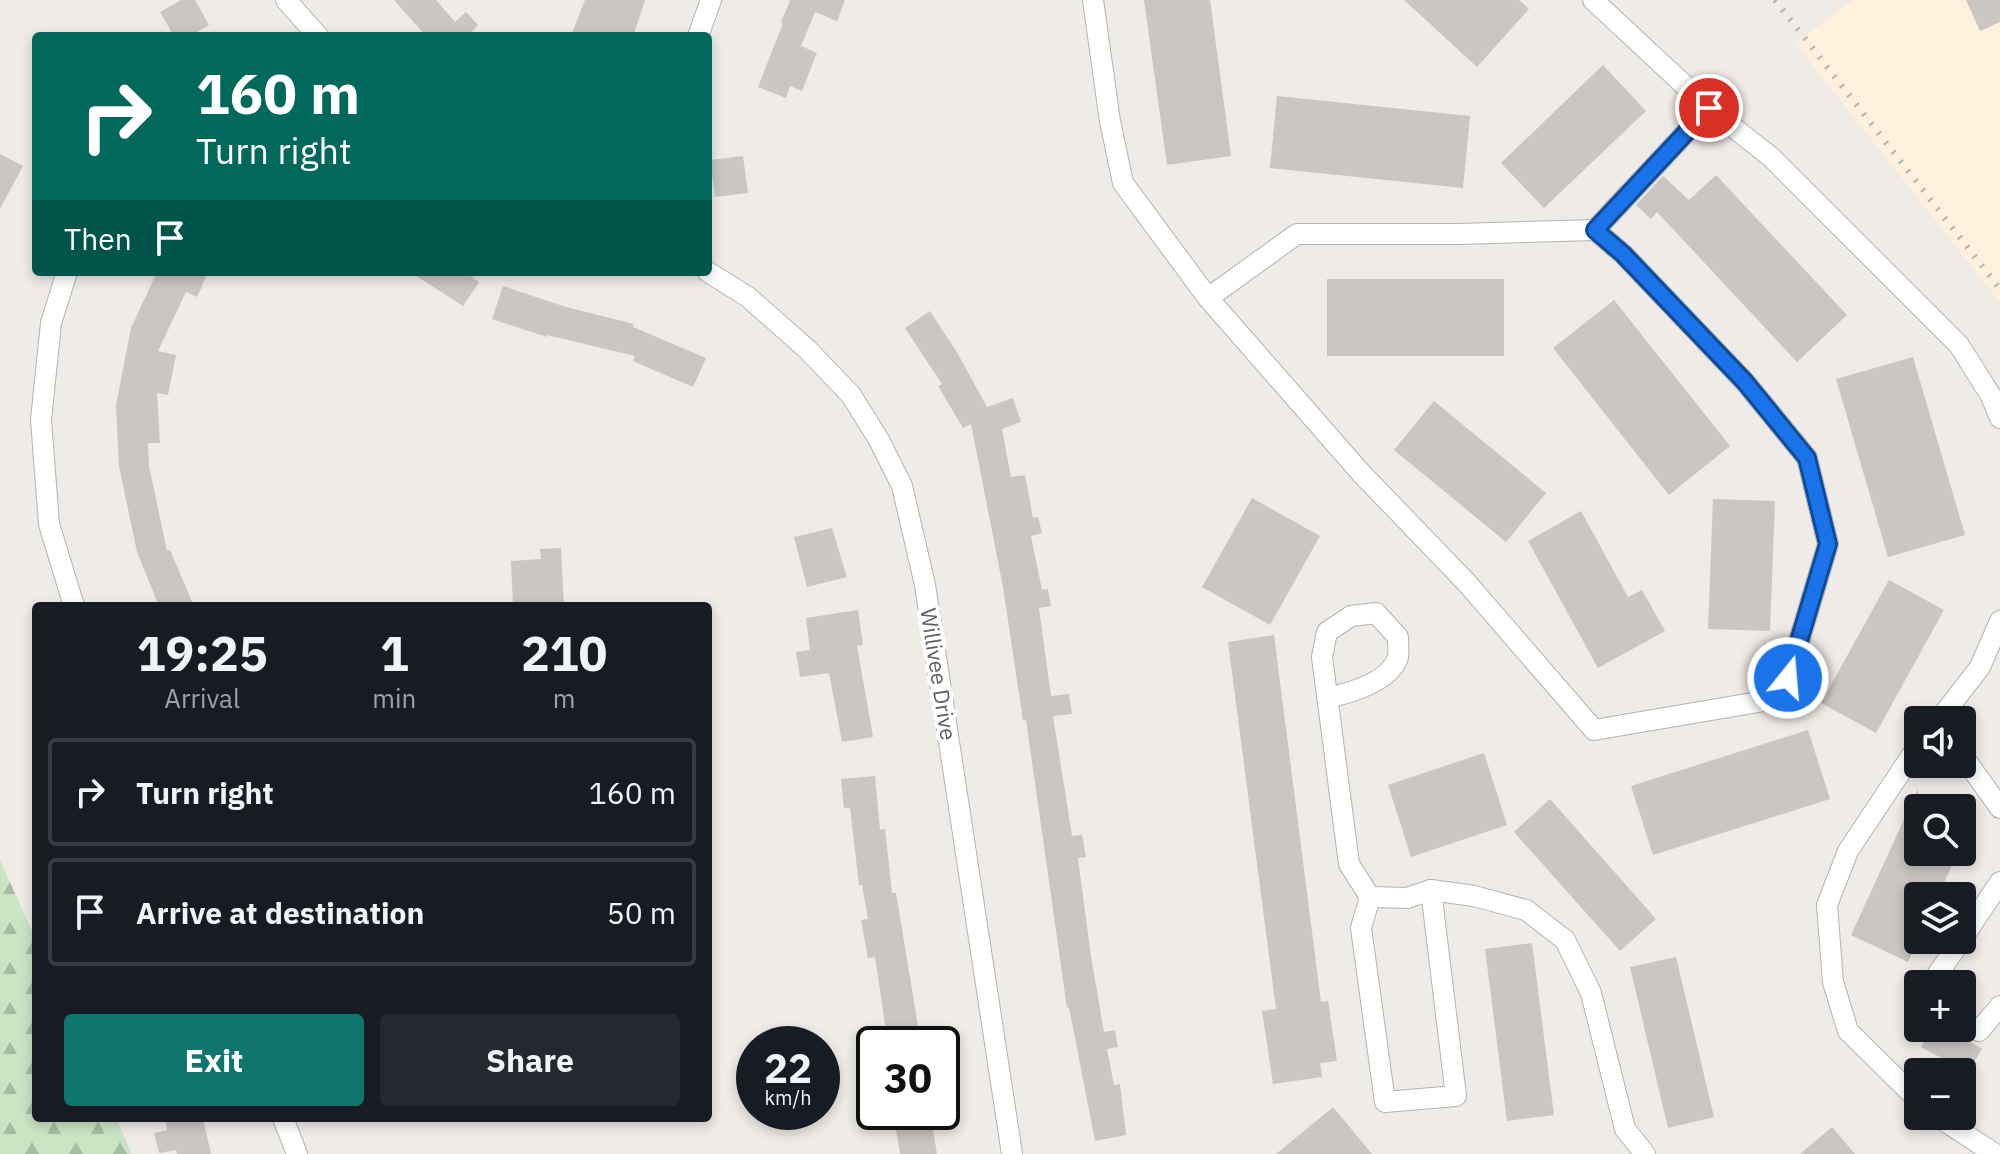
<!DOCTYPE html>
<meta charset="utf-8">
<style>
body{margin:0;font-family:"IBM Plex Sans",sans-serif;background:#242831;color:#f1f3f6;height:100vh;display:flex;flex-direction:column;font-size:30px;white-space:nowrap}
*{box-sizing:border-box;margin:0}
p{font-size:26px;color:#9ea1a6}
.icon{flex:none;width:44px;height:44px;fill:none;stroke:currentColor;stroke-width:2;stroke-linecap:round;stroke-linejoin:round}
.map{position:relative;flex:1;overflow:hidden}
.sheet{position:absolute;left:32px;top:602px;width:680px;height:520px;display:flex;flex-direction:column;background:#171b24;border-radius:8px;box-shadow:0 4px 12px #0003}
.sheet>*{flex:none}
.banner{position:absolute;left:32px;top:32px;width:680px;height:244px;border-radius:8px;box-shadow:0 4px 12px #0003;background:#00695c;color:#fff;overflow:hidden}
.tools{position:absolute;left:1904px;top:706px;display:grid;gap:16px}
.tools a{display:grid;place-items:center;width:72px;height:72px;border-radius:8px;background:#171b24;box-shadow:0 4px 12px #0003;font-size:40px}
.speed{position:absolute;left:736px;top:1026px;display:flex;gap:16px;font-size:40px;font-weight:700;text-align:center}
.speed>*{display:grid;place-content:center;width:104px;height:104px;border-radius:50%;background:#171b24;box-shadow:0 4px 12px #0003;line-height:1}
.speed small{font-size:20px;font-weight:400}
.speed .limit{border:4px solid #111;border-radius:12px;background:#fff;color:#111}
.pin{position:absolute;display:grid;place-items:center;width:68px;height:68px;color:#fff;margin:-34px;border:4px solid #fff;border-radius:50%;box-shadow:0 2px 8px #0007}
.me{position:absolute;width:88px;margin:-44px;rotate:17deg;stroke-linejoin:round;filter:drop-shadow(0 0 6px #0008)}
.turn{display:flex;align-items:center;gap:28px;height:168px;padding:0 32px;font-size:36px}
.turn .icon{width:104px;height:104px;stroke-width:2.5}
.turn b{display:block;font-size:56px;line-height:68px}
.then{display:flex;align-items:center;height:76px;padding:0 32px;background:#0003;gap:16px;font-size:30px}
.eta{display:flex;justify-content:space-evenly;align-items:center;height:136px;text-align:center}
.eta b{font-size:48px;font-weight:700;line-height:56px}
.primary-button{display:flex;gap:16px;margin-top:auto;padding:16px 32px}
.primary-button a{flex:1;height:92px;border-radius:8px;background:#0f766e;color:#fff;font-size:32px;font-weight:700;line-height:92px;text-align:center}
.primary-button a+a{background:#242831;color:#f1f3f6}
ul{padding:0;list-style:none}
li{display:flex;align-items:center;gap:24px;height:108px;margin:0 16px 12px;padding:0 16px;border:4px solid #363941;border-radius:8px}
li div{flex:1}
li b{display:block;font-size:30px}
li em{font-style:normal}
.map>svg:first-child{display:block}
</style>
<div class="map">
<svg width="2000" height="1154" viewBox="0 0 2000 1154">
<defs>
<pattern id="forest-firs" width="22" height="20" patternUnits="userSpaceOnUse" patternTransform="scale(2)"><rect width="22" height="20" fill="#c9e5c3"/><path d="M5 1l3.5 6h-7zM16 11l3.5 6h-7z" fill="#a6bda2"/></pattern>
</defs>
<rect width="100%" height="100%" fill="#efebe6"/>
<!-- commercial -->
<path fill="#fdf0dd" d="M 1853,0 L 2000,0 L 2000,302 L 1795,43 Z"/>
<!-- forest -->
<path fill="url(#forest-firs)" d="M 0,860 L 36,940 L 36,1118 L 116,1118 L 132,1154 L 0,1154 Z"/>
<!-- building -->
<g fill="#cac6c2">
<path d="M 181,0 L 195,0 L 209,25 L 190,36 L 174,36 L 160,12 Z"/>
<path d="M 394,0 L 436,0 L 455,22 L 466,12 L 478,25 L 468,36 L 426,36 Z"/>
<path d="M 585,0 L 645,0 L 633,36 L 571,36 Z"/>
<path d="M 788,0 L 845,0 L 837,21 L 815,12 L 801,46 L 817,53 L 802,91 L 790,86 L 786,98 L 758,87 L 783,23 L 781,22 L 790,1 Z"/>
<path d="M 1144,0 L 1210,0 L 1231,156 L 1167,165 Z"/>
<path d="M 1404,0 L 1519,0 L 1529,9 L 1477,67 Z"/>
<path d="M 1966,0 L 2000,0 L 2000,22 L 1980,31 Z"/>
<path d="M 1603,65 L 1646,111 L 1544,208 L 1501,163 Z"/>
<path d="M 1277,96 L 1470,116 L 1463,188 L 1270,168 Z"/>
<path d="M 0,154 L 23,166 L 0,209 Z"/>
<path d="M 743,156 L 748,193 L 715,197 L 710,160 Z"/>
<path d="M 1716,175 L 1847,315 L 1797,362 L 1657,212 L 1651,219 L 1636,205 L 1663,176 L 1689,200 Z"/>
<path d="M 157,272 L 196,272 L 206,277 L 197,297 L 186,292 L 158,351 L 176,355 L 168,395 L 157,393 L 160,443 L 148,443 L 149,466 L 167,551 L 170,550 L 194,606 L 159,606 L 137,552 L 119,466 L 116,405 L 131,328 Z"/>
<path d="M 410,272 L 465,272 L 479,282 L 463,306 Z"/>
<rect x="1327" y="279" width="177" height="77"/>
<path d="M 503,286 L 566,307 L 634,324 L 633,327 L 706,358 L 693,387 L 633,361 L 635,356 L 547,335 L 547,337 L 492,319 Z"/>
<path d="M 1614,300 L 1730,446 L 1669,495 L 1553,348 Z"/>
<path d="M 930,311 L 958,354 L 987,407 L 1013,398 L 1021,422 L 1002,429 L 1011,477 L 1025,475 L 1033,518 L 1038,517 L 1042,533 L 1031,536 L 1042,590 L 1048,589 L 1051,606 L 1039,608 L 1051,696 L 1069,694 L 1072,714 L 1053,716 L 1072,836 L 1082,835 L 1086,857 L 1078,858 L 1091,957 L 1104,1032 L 1115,1030 L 1118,1047 L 1107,1049 L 1114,1085 L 1120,1084 L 1126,1135 L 1095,1141 L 1069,1007 L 1067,1008 L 1026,720 L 1023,720 L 1003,587 L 971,424 L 963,428 L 938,386 L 942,384 L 905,328 Z"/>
<path d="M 1913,357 L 1965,535 L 1888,557 L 1836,379 Z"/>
<path d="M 1434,401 L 1546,493 L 1506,542 L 1394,450 Z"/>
<path d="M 1252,498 L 1320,536 L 1270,625 L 1202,587 Z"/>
<path d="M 1713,499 L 1775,501 L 1770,631 L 1708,629 Z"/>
<path d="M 1581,511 L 1628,597 L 1642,590 L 1665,631 L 1598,668 L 1528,541 Z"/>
<path d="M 832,528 L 847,577 L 807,587 L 794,537 Z"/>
<path d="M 561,548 L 564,606 L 513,606 L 511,561 L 541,559 L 540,549 Z"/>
<path d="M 1889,580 L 1944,610 L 1876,733 L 1821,703 Z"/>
<path d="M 858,610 L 863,645 L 857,646 L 873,737 L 842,742 L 829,673 L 800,677 L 796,652 L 810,650 L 806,618 Z"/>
<path d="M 1274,635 L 1321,1002 L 1328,1001 L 1337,1061 L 1320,1063 L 1322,1077 L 1273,1084 L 1262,1011 L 1276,1009 L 1228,642 Z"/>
<path d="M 1808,730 L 1830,799 L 1653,855 L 1631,786 Z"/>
<path d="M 1484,753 L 1507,825 L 1411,857 L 1388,785 Z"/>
<path d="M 875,776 L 880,830 L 885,829 L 892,893 L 896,893 L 921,1044 L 888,1044 L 875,957 L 868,958 L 861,920 L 868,919 L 862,885 L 859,885 L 850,808 L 844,808 L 841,779 Z"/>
<path d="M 1918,789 L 1918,852 L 1958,852 L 1938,896 L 1918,896 L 1918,940 L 1908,962 L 1851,935 Z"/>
<path d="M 1550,799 L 1656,919 L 1620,951 L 1514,832 Z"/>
<path d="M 1532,943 L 1554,1115 L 1507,1121 L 1485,949 Z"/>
<path d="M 1676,957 L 1714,1117 L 1668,1128 L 1630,967 Z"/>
<path d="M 1931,1028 L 1946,1028 L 1982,1049 L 1968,1072 L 1921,1047 Z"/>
<path d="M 1333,1107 L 1372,1154 L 1276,1154 Z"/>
<path d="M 893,1112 L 930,1112 L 937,1154 L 900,1154 Z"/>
<path d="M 165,1118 L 203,1118 L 211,1154 L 177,1154 L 176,1150 L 159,1153 L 154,1133 L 167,1130 Z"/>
<path d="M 1832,1127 L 1855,1154 L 1800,1154 Z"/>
</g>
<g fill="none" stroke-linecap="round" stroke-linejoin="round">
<!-- minor casing -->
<g stroke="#b1b4b7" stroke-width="22">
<g id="minor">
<path d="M 286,0 L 318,36"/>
<path d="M 1093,0 L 1110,121 L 1123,183 L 1208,298 L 1361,473 L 1466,582 L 1594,730 L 1764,701 L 1788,678 L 1828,544 L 1807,458 L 1745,382 L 1623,254 L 1595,230 L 1709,108"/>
<path d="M 1593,0 L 1709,108 L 1772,158 L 1959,345 L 1991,396 L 2000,418"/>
<path d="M 698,36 L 711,0"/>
<path d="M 67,272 L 51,323 L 41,420 L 49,524 L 74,606"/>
<path d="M 708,272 L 748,297 L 808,350 L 851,395 L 879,440 L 902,486 L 925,585 L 1012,1154"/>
<path d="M 1208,298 L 1297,234 L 1459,234 L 1595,230"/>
<path d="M 1327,698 C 1350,693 1390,682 1398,657 C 1399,652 1398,643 1398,637 L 1376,613 L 1351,616 L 1327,632 L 1322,657 L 1349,864 L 1370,897 L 1407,898 L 1431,890 L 1474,896 L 1526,910 L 1565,940 L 1591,993 L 1625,1129 L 1645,1154"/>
<path d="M 1939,720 L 1980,667 L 2000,621"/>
<path d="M 1918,746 L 1848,851 L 1827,905 L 1833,982 L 1848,1031 L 1918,1100"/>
<path d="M 1962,755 L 2000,808"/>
<path d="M 1370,897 L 1361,928 L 1385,1102 L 1456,1096 L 1431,890"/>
<path d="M 1962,939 L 2000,882"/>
<path d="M 1931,984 L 1961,940"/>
<path d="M 1962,1021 L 1979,1031 L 2000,1006"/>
<path d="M 1937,1116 L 1995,1154"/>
<path d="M 283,1118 L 297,1154"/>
</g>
</g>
<!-- minor -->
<use href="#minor" stroke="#fff" stroke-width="20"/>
<!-- rail -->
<path stroke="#b2b3b3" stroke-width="6" stroke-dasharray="2 10" stroke-linecap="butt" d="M 1775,0 L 2000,289"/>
</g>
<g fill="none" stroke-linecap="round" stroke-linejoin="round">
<!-- route casing -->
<g stroke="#114b97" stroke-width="20">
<path id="route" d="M 1709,108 L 1595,230 L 1623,254 L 1745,382 L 1807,458 L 1828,544 L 1788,678"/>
</g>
<!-- route -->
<use href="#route" stroke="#1a73e8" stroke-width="14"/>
</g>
<g text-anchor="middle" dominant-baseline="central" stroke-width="8" stroke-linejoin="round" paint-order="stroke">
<!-- street labels -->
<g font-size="22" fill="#5d6265" stroke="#fff">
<text transform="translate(939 674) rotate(81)">Willivee Drive</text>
</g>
</g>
</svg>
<div class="tools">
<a><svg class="icon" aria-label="sound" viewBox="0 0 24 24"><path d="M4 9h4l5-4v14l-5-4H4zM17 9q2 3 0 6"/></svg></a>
<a><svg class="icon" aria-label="search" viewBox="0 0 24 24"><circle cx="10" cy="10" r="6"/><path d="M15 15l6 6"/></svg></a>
<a><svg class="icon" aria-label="layers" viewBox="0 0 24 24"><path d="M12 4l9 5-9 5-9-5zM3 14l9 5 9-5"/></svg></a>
<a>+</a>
<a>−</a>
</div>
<div class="speed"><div>22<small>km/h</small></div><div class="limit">30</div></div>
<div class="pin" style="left:1709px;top:108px;background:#d93025"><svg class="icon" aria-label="arrive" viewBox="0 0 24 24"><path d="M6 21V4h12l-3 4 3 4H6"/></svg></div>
<svg class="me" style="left:1788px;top:678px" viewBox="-20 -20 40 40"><circle r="17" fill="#1a73e8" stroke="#fff" stroke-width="3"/><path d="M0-11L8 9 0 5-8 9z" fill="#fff"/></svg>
<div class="banner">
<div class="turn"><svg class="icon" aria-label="right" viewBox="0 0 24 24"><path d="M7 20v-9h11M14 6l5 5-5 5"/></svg><div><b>160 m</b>Turn right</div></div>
<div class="then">Then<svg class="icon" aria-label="arrive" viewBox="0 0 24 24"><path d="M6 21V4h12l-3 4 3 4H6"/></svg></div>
</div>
<section class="sheet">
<div class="eta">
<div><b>19:25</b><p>Arrival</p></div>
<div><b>1</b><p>min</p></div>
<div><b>210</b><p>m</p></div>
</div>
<ul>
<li><svg class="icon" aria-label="right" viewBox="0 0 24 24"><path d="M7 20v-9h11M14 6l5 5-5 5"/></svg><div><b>Turn right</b></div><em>160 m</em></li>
<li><svg class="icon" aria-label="arrive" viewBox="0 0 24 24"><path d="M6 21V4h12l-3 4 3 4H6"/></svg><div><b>Arrive at destination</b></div><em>50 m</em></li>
</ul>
<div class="primary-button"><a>Exit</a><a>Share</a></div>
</section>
</div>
